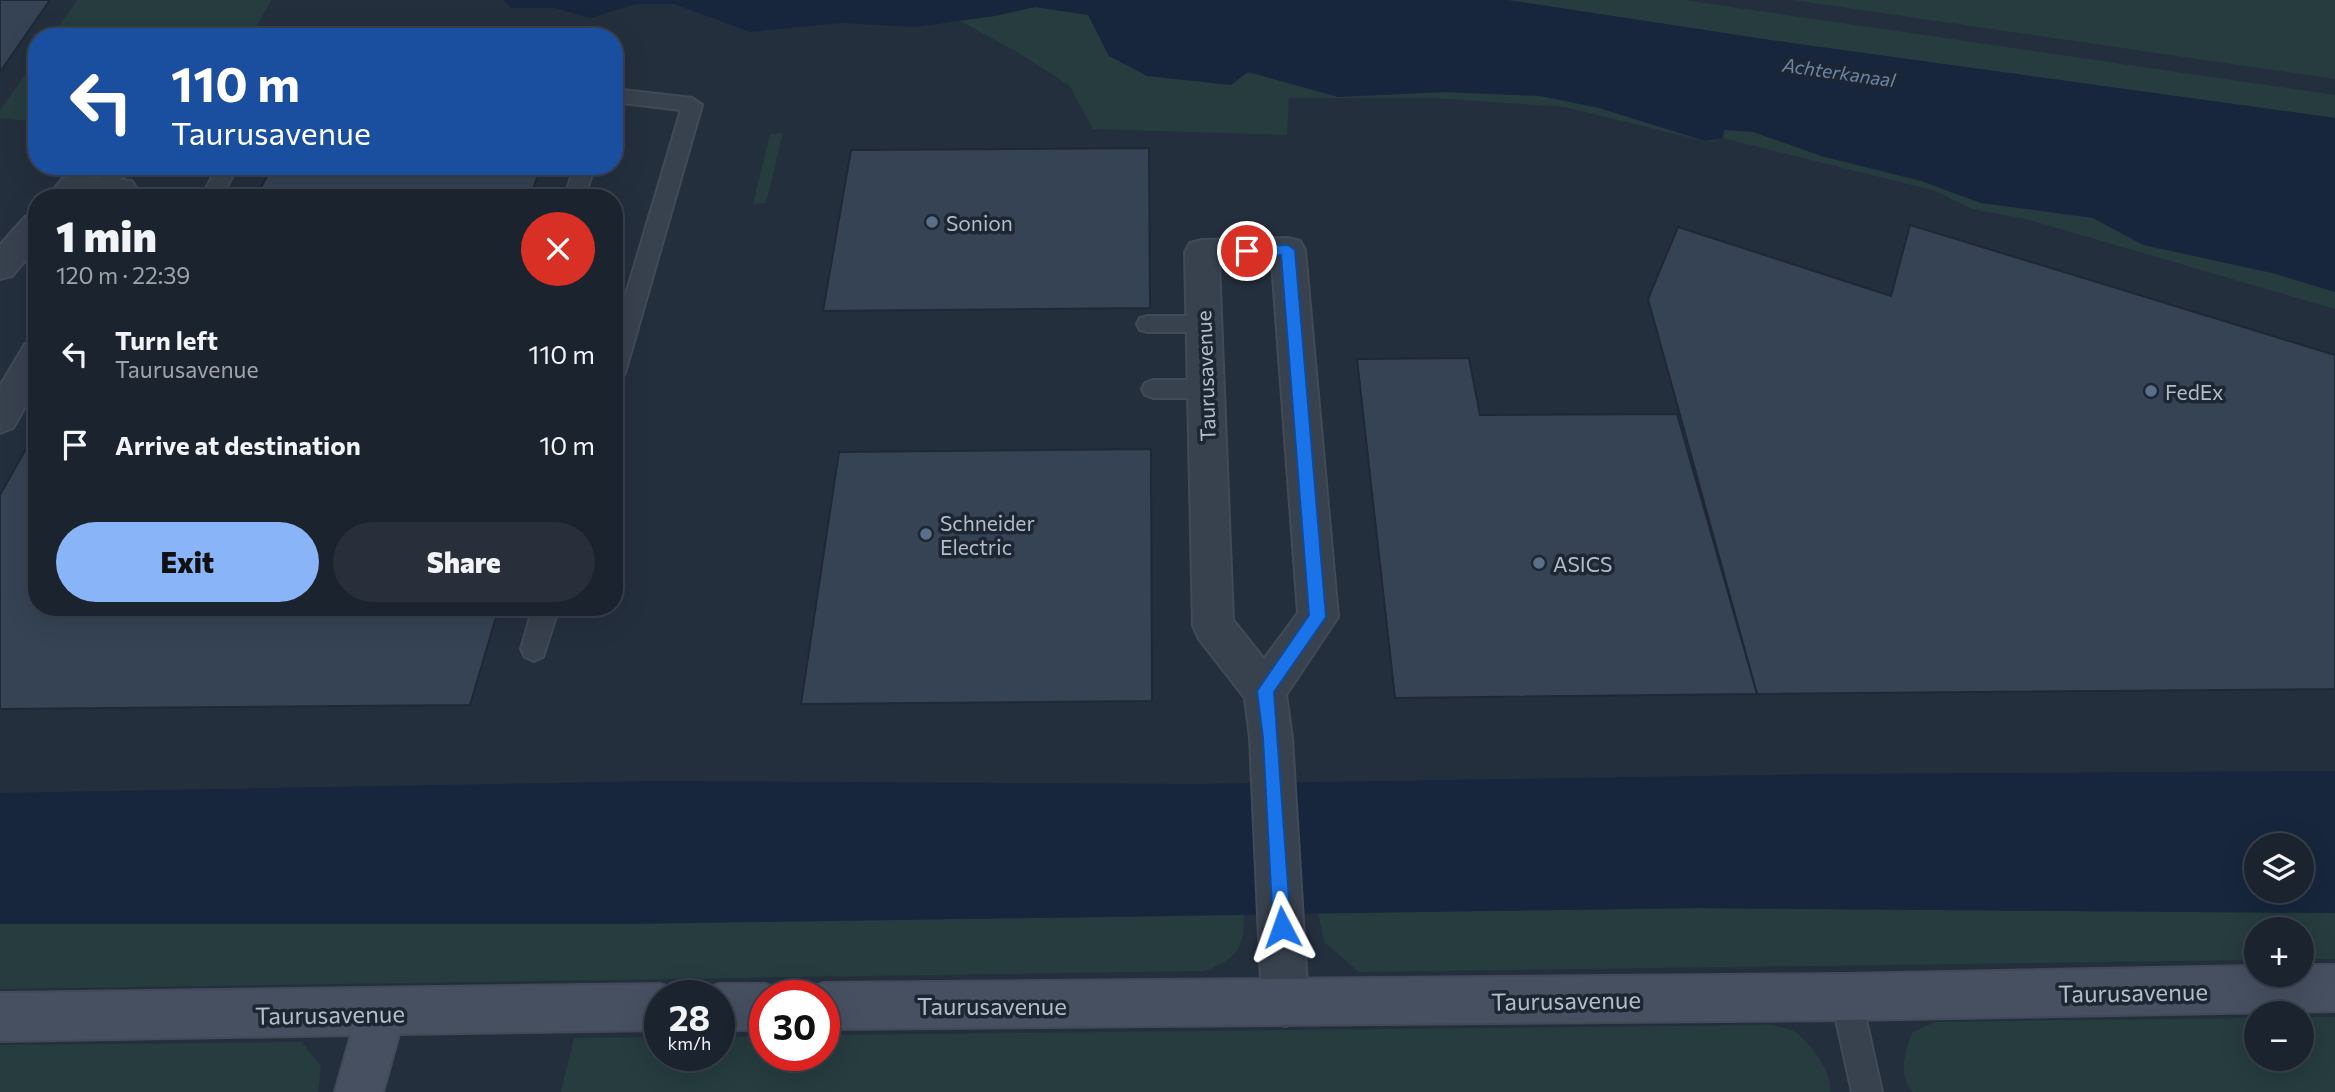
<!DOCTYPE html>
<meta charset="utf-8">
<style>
body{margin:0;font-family:Commissioner,sans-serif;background:#282f3a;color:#f1f3f6;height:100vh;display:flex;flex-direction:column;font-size:26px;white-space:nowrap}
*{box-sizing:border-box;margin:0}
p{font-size:23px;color:#a0a4aa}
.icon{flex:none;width:38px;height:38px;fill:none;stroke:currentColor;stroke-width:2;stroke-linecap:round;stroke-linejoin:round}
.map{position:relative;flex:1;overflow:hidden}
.details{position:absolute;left:28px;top:189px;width:595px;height:427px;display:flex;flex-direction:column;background:#1b232e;border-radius:28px;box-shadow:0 7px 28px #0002,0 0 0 2px #39404a}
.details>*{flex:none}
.top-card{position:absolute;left:28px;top:28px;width:595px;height:147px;border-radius:28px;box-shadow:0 7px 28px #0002,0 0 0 2px #39404a;background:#1a4fa0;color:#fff;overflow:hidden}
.buttons{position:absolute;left:2244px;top:833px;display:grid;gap:14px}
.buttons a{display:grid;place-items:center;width:70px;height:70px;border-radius:50%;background:#1b232e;box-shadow:0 7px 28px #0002,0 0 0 2px #39404a;font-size:35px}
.speed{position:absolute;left:644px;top:980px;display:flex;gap:14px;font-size:35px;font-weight:700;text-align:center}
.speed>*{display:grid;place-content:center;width:91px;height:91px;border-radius:50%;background:#1b232e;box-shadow:0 7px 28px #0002,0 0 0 2px #39404a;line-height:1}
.speed small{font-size:18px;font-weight:400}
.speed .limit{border:10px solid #d22;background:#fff;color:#111}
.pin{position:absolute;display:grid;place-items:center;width:60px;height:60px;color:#fff;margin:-30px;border:4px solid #fff;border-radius:50%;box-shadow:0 2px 7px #0007}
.me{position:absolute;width:77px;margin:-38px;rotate:356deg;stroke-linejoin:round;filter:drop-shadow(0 0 5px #0008)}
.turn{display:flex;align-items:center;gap:24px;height:147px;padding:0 28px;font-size:32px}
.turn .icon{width:91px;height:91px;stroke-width:2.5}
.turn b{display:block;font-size:49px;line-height:60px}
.round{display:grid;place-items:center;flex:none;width:74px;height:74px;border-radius:37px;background:#282f3a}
.overview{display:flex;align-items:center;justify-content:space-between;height:119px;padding:0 28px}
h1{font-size:42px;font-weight:800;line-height:52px}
.cta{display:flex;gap:14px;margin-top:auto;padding:14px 28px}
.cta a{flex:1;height:80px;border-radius:42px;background:#8ab4f8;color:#111;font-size:28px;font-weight:800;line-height:80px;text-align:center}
.cta a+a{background:#282f3a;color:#f1f3f6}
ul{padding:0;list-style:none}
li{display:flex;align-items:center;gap:21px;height:91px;padding:0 28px}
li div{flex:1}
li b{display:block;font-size:26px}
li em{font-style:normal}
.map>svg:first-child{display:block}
</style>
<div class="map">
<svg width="2335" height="1092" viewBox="0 0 2335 1092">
<rect width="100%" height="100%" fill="#242f3e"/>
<!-- green -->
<g fill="#263c3f">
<path d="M 77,0 L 272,0 L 250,37 L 51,37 Z"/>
<path d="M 1021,0 L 2060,180 L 2335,280 L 2335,309 L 2026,219 L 1972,209 L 1936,191 L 1723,138 L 1708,142 L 1565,107 L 1433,98 L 1289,98 L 1287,135 L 1093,129 L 1069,85 L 1017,52 L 960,21 Z"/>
<path d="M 1507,0 L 1684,0 L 2335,95 L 2335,118 L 1784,42 Z"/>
<path d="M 1793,0 L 2335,0 L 2335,79 Z"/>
<path d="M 37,58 L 37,122 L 0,118 L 0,110 Z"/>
<path d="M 783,133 L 766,203 L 753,204 L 770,134 Z"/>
<path d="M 1697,908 L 2335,913 L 2335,959 L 2301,959 L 2301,929 L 2256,929 L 2256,960 L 1359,972 L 1324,942 L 1318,913 Z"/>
<path d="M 1244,915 C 1244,951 1237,957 1205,971 L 0,989 L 0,924 L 621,924 Z"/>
<path d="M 2301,1017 L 2335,1017 L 2335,1092 L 1913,1092 C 1897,1075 1905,1050 1913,1032 L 1935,1022 L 2256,1018 L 2256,1059 L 2301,1059 Z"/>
<path d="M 1771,1025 C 1779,1027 1792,1029 1798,1034 C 1812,1045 1833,1074 1830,1092 L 561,1092 L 574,1038 L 660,1037 L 660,1055 L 719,1055 L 719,1037 L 765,1036 L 765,1055 L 824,1055 L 824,1035 Z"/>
<path d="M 302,1042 L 321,1066 L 318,1092 L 0,1092 L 0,1045 Z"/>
</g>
<!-- water -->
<g fill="#17263c" fill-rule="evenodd">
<path d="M 504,0 L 1507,0 L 1784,42 L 2335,118 L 2335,292 L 2272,273 L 2143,245 L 2093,218 L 1981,203 L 1921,181 L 1821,156 L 1753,132 L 1724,130 L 1723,138 L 1705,141 L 1599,108 L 1540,96 L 1445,92 L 1338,97 L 1248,72 L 1231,85 L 1147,76 L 1109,56 L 1088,15 L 1035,7 L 995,16 L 914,27 L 842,23 L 750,32 L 674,4 L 636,4 L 590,18 L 555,8 L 511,8 Z"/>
<path d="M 2335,771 L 2335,913 L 1697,908 L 621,924 L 0,924 L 0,793 L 655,781 L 1198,784 L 1820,774 ZM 2256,845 L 2301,845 L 2301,891 L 2256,891 Z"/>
</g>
<!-- building -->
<g fill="#364354" stroke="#1f2835" stroke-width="2">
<path d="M 0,0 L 50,0 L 0,72 Z"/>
<path d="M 1149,148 L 1150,308 L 823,311 L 851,150 Z"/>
<path d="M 272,166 L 541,166 L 530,198 L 256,198 Z"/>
<path d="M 1910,225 L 2335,355 L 2335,689 L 1757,694 L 1648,299 L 1678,227 L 1891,296 Z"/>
<path d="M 1469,358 L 1480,415 L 1677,414 L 1757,694 L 1395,698 L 1357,359 Z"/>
<path d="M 37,429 L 37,607 L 499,607 L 470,705 L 0,709 L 0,495 Z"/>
<path d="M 1151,449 L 1152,701 L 801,704 L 839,452 Z"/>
</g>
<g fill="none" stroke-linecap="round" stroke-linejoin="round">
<!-- lane casing -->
<g stroke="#414a57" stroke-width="4">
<g id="lane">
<path d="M 297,31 L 372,31 L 381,37 L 288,37 Z"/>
<path d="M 614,89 L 692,98 L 702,105 L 625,373 L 622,379 L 614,382 L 614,334 L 681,110 L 614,102 Z"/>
<path d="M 112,166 L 136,166 L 106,193 L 92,193 L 89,188 Z"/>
<path d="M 218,166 L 238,166 L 221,198 L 201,198 Z"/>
<path d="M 575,166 L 595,166 L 584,198 L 564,198 Z"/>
<path d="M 1148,316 L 1204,316 L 1212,318 L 1215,324 L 1212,330 L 1204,332 L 1148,332 L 1140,330 L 1137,324 L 1140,318 Z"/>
<path d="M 1153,380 L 1206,380 L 1214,383 L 1217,389 L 1214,395 L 1206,398 L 1153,398 L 1145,395 L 1142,389 L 1145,383 Z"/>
<path d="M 533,607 L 559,607 L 543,657 L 534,661 L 525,657 L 521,649 Z"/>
<path d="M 1846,982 L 1857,986 L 1861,997 L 1882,1092 L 1852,1092 L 1831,997 L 1835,986 Z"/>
</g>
</g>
<!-- street casing -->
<g stroke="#414a57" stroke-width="4">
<g id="street">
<path d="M 73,176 L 132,181 L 137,189 L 133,198 L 47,198 L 62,179 Z"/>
<path d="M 37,213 L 37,247 L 12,276 L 0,279 L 0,245 L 25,217 Z"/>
<path d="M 1288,238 L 1300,241 L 1305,250 L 1338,617 L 1286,695 L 1292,738 L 1308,1003 L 1302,1020 L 1285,1026 L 1268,1020 L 1262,1003 L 1250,738 L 1245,698 L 1199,639 L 1193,626 L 1185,252 L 1190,243 L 1202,240 ZM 1272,263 L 1298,613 L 1264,659 L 1233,620 L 1219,264 Z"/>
<path d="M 37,340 L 37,386 L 13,428 L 0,433 L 0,386 L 25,344 Z"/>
</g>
</g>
<!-- secondary casing -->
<g stroke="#414a57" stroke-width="4">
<g id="secondary">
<path d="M 2301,965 L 2335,965 L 2335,1011 L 1846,1020 L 824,1029 L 824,996 L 805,996 L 807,989 L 824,983 L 1846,974 L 2256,966 L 2256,975 L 2301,975 Z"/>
<path d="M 660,984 L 677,990 L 679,996 L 660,996 L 660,1030 L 399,1034 L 383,1092 L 335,1092 L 351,1035 L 0,1041 L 0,993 Z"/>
<path d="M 719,984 L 765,984 L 782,990 L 784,996 L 765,996 L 765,1030 L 719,1030 L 719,996 L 700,996 L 702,990 Z"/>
</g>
</g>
<!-- lane -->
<use href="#lane" fill="#38414e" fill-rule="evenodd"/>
<!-- street -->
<use href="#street" fill="#38414e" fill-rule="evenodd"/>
<!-- secondary -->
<use href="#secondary" fill="#465061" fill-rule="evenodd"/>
</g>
<!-- route -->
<path fill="#1a73e8" stroke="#114b97" stroke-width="2" d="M 1288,245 L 1295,250 L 1326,617 L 1274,692 L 1291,927 L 1289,934 L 1282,937 L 1275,934 L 1273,927 L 1263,738 L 1257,691 L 1309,615 L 1281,255 L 1247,256 L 1241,251 L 1247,246 Z"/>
<!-- markers -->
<g fill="#5c6f8a" stroke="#1d2633" stroke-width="2.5">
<circle cx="932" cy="222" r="7"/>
<circle cx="2151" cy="391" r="7"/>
<circle cx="926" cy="534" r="7"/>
<circle cx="1539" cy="563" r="7"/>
</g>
<g text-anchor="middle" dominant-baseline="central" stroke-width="7" stroke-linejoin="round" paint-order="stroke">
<!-- far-water labels -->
<g font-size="19" font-style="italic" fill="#6d86a8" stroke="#1d2633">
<text transform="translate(1839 72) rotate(8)">Achterkanaal</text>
</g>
<!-- poi labels -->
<g font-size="21" fill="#b4bcc9" stroke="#1d2633" text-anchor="start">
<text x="946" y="222">Sonion</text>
<text x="2165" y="391">FedEx</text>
<text x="940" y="522">Schneider<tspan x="940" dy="24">Electric</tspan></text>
<text x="1553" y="563">ASICS</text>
</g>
<!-- street labels -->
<g font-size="21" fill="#b4bcc9" stroke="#1d2633">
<text transform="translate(1205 376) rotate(-92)">Taurusavenue</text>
</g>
<!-- near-street labels -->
<g font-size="24" fill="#b4bcc9" stroke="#1d2633">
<text transform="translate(2133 992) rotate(-1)">Taurusavenue</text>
<text transform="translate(1566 1000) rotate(-1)">Taurusavenue</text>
<text x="992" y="1005">Taurusavenue</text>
<text transform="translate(330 1014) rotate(-1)">Taurusavenue</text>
</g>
</g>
</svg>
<div class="buttons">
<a><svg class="icon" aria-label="layers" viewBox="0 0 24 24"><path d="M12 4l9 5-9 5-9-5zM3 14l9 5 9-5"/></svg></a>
<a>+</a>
<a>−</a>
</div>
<div class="speed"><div>28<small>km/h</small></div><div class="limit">30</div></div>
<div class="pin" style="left:1247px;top:251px;background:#d93025"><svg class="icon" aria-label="arrive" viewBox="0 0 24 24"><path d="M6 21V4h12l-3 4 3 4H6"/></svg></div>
<svg class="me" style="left:1282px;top:927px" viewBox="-20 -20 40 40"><path d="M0-17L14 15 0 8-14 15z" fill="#1a73e8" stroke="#fff" stroke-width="4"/></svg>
<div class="top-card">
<div class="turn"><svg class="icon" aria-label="left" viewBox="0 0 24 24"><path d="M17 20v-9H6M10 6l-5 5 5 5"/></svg><div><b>110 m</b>Taurusavenue</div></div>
</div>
<section class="details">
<div class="overview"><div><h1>1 min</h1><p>120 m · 22:39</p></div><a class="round" style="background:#d93025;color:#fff"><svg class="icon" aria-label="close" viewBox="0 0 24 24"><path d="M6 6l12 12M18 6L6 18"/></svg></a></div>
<ul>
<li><svg class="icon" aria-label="left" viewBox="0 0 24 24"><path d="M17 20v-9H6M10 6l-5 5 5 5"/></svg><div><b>Turn left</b><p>Taurusavenue</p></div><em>110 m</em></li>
<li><svg class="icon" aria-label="arrive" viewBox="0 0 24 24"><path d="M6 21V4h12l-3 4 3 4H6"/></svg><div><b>Arrive at destination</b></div><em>10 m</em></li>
</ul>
<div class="cta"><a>Exit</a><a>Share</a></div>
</section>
</div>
